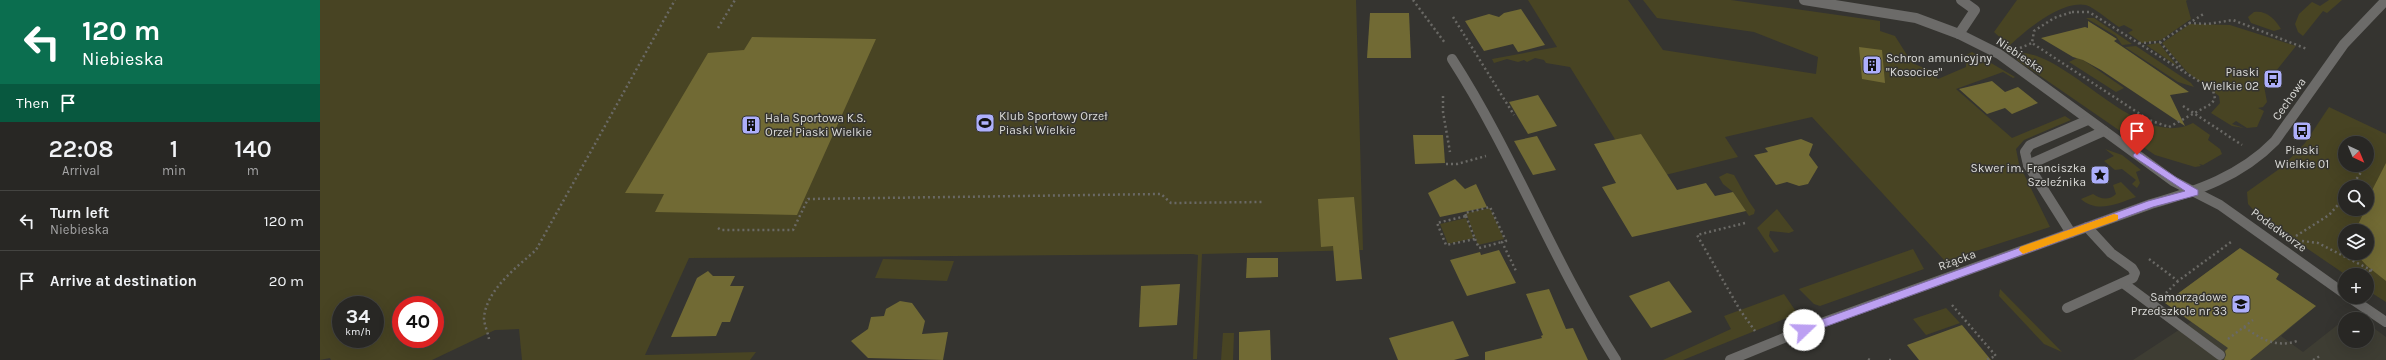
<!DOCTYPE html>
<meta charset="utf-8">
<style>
body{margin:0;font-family:Karla,sans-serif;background:#343331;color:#f1f3f6;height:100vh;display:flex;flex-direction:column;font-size:15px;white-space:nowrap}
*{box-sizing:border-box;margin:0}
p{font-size:13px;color:#a5a5a6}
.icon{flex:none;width:22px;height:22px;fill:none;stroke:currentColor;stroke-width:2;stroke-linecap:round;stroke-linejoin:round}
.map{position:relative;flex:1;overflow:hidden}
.panel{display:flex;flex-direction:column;background:#282724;width:320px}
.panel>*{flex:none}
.top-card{background:#0b6e4f;color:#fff;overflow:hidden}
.needle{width:26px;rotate:136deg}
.tools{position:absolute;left:2018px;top:136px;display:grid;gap:8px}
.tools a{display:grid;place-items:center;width:36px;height:36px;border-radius:50%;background:#282724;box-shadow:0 4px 16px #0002,0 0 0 1px #444441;font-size:20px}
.speed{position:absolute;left:12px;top:296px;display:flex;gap:8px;font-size:20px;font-weight:700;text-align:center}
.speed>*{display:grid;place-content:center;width:52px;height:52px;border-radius:50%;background:#282724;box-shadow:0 4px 16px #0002,0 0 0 1px #444441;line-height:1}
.speed small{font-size:10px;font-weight:400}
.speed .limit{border:6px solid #d22;background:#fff;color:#111}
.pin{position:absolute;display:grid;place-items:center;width:34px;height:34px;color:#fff;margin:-41px -17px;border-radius:50% 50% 50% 0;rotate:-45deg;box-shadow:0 0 4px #0007}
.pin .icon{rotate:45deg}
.me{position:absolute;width:44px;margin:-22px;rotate:69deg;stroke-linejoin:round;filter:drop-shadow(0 0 3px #0008)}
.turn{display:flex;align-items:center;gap:14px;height:84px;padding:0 16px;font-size:18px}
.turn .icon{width:52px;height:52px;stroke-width:2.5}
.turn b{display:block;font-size:28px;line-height:34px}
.then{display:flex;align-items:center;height:38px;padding:0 16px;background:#0003;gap:8px;font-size:15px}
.eta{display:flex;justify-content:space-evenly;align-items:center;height:68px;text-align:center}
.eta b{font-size:24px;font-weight:600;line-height:28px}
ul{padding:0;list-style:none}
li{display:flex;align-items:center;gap:12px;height:60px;padding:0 16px;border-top:1px solid #444441}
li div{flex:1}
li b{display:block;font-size:15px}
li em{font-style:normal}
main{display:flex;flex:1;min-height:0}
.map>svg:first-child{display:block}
</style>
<main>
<section class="panel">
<div class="top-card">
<div class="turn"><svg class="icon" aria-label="left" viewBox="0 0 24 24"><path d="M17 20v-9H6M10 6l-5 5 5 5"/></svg><div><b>120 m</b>Niebieska</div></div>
<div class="then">Then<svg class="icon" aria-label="arrive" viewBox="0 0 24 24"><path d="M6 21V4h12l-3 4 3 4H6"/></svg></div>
</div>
<div class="eta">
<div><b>22:08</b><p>Arrival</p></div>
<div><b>1</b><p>min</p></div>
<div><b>140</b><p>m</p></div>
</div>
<ul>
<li><svg class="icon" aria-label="left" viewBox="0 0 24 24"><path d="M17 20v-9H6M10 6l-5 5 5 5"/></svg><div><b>Turn left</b><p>Niebieska</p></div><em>120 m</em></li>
<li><svg class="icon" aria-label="arrive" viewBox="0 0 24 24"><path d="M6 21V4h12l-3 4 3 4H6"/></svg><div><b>Arrive at destination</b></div><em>20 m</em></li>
</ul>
</section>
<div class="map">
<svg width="2066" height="360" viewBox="0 0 2066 360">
<rect width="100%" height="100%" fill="#353430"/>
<!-- built -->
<path fill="#3e3d33" d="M 1920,248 L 1959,274 L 1951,281 L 1967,293 L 1972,290 L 1996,306 L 1961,336 L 1983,352 L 2025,319 L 2025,341 L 2047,341 L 2047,323 L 2066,337 L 2066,360 L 1813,360 L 1871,322 L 1845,303 Z"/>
<!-- green -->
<g fill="#484423" fill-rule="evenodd">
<path d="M 0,0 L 1036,0 L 1043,250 L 882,254 L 877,359 L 873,359 L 878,255 L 873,254 L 369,258 L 325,355 L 436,352 L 430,360 L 202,360 L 199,329 L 175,330 L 112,360 L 11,360 L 10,358 L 0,360 ZM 21,305 L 55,305 L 55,339 L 21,339 ZM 81,305 L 115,305 L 115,339 L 81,339 Z"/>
<path d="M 1208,0 L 1308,0 L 1343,50 L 1496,74 L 1498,57 L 1434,32 L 1337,18 L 1323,0 L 1411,0 L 1560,21 L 1560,31 L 1575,36 L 1592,63 L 1607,69 L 1618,79 L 1646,67 L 1646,55 L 1652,52 L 1695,77 L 1693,78 L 1683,72 L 1636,89 L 1692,138 L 1745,116 L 1751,120 L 1704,140 L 1696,149 L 1699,164 L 1730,227 L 1625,261 L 1492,117 L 1405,137 L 1418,157 L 1321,181 L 1250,67 L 1226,63 L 1224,60 L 1215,58 L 1207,62 L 1204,60 L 1198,62 L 1187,59 L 1174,63 L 1172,59 L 1237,47 Z"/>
<path d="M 1697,0 L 1867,0 L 1866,1 L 1871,19 L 1841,40 L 1822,43 L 1808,33 L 1813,30 L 1804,25 L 1799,27 C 1791,22 1775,8 1766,5 C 1741,0 1705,31 1689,46 L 1674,32 Z"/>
<path d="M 2009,0 L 2022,0 L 2007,13 L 2003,11 L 1983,36 L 1978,32 L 1975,24 L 1979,14 L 1992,2 L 2000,6 Z"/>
<path d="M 1934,12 C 1946,10 1955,19 1961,29 L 1954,31 L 1931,23 L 1928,17 Z"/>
<path d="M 1766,18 L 1774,18 L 1812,44 L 1802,45 L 1796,36 Z"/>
<path d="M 1870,24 L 1910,25 L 1976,46 L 1944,86 L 1947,102 L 1943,107 L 1938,108 L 1944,111 L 1937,127 L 1927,128 L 1916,121 L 1912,124 L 1924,128 L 1912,126 L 1891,113 L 1900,103 L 1899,96 L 1867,72 L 1842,43 Z"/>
<path d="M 1839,43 L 1857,66 L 1826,45 Z"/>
<path d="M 1816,46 L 1871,83 L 1874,87 L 1858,82 L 1805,47 Z"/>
<path d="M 1705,53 C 1758,62 1820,150 1873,123 L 1890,135 L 1888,140 L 1900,149 L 1902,154 L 1883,165 L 1879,164 L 1881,166 L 1875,167 L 1835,155 L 1697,60 L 1700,55 Z"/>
<path d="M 1759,57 L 1804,88 L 1796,92 L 1749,62 Z"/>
<path d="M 2009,107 L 2066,134 L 2066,302 L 2047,290 L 2047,275 L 2026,275 L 1938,215 L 1928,204 L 1927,192 L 1962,167 L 1985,143 ZM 2025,143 L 2047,143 L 2047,165 L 2025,165 ZM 2025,187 L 2047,187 L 2047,209 L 2025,209 ZM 2025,231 L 2047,231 L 2047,253 L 2025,253 Z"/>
<path d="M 1785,149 L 1802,155 L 1821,170 L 1816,172 L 1820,183 L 1817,188 L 1812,184 L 1816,180 L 1802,169 L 1795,170 L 1784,161 L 1794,156 Z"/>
<path d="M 1407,173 L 1414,175 C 1421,187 1426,198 1435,210 L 1434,214 L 1429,216 L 1413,192 L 1403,184 L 1399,177 Z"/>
<path d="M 1801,182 L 1816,197 C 1799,203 1777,214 1761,199 L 1773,194 C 1780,199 1789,201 1796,194 L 1793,185 Z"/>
<path d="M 1170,208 L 1184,239 L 1158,245 L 1146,213 Z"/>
<path d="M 1457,209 L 1474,231 L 1469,233 L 1450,231 L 1449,236 L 1459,251 L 1454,253 L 1437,228 Z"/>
<path d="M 1146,218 L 1154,238 L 1128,244 L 1120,224 Z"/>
<path d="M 1593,249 L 1604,269 L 1500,306 L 1494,304 L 1479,289 Z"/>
<path d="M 563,259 L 634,261 L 627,281 L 555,278 Z"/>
<path d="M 1680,289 L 1742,352 L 1724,344 L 1679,296 Z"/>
<path d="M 1464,294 L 1477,313 L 1474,315 L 1363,360 L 1343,360 L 1411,329 L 1404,316 Z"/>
<path d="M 1626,308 L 1640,323 L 1606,335 L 1593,319 Z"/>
<path d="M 903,333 L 914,333 L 913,360 L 901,360 Z"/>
</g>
<!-- building -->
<g fill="#716a34">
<path d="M 1201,9 L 1225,45 L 1198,52 L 1193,44 L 1164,51 L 1145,21 L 1169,14 L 1179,17 L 1184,13 Z"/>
<path d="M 1050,13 L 1089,13 L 1091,58 L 1047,58 Z"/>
<path d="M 1768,21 L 1797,39 L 1794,41 L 1869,92 L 1850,95 L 1865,126 L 1781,70 L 1763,60 L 1753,57 L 1721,38 L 1765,27 L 1768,28 Z"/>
<path d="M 432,37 L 556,39 L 477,215 L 335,212 L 344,194 L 305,193 L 388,53 L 424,50 Z"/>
<path d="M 1539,47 L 1562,50 L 1565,83 L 1542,79 Z"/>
<path d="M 1672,81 L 1685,92 L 1698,87 L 1718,103 L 1692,114 L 1685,108 L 1667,114 L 1639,89 Z"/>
<path d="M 1218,95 L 1237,126 L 1208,134 L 1189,102 Z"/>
<path d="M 1321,134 L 1357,190 L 1386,183 L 1395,196 L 1413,192 L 1426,211 L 1312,237 L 1282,187 L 1296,183 L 1274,144 Z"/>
<path d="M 1093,135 L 1123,135 L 1125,163 L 1095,164 Z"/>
<path d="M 1217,136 L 1236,170 L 1213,175 L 1194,141 Z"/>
<path d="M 1481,139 L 1493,144 L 1489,155 L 1498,167 L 1488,184 L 1479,186 L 1467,182 L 1456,185 L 1434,155 L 1448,152 L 1445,148 Z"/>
<path d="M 2066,163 L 2066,281 L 2047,266 L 2035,253 L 2047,253 L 2047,231 L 2035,231 L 2045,210 L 2043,209 L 2047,209 L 2047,200 Z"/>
<path d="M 1135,179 L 1145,189 L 1156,184 L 1167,207 L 1120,217 L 1108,193 Z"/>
<path d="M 1034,197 L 1042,279 L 1016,281 L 1013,246 L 1001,247 L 998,199 Z"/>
<path d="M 1920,248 L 1959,274 L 1956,279 L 1996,306 L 1930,360 L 1904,360 L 1906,355 L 1905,351 L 1908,348 L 1845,303 Z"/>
<path d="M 1179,250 L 1196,283 L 1147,296 L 1130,260 L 1160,252 L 1161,255 Z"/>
<path d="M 927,258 L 958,258 L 958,277 L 926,278 Z"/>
<path d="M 388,271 L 393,276 L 415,276 L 410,286 L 424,286 L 410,322 L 402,322 L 396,336 L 351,337 L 377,278 Z"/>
<path d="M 1349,281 L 1372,312 L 1331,328 L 1309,296 Z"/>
<path d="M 860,284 L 857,325 L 819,327 L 821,286 Z"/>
<path d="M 1229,289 L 1246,329 L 1253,328 L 1268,360 L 1165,360 L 1165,352 L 1222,338 L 1221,336 L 1223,335 L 1206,294 Z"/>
<path d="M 580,301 L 592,303 L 605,321 L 602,334 L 628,332 L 623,360 L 548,358 L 531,341 L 548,329 L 551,317 L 564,316 L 566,309 Z"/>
<path d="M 1133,321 L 1149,356 L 1134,360 L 1078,360 L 1069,338 Z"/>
<path d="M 1642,325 L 1671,360 L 1599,360 L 1587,345 Z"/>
<path d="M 950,330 L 951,360 L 919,360 L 919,332 Z"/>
</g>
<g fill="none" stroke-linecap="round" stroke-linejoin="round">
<!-- path -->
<g stroke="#6a6965" stroke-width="2.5" stroke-dasharray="2 3" stroke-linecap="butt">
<path d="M 1093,0 L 1125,43"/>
<path d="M 1752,12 L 1769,12 L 1893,90 L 1895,99 L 1891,104 L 1849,127 L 1829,120 L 1712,43 L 1714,31 L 1734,18 Z"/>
<path d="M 1133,17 L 1194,115"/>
<path d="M 1869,23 L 1887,24 L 1913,20 L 1987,49"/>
<path d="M 398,28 L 415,0"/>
<path d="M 1840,42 L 1863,70"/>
<path d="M 1819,43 L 1840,42 L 1885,13"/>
<path d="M 1700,48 L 1712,43"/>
<path d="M 1123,96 L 1123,112 L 1130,152"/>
<path d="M 1863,106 L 1922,145"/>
<path d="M 2047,163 L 2051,156"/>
<path d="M 1126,164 L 1137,164 L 1166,156"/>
<path d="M 2031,187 L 2046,165"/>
<path d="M 1146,216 L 1155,239 L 1126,245 L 1117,223 Z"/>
<path d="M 1146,216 L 1145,213 L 1170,207 L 1186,241 L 1182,242 L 1196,271"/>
<path d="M 1425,223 L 1377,235 L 1420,310 L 1435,331"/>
<path d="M 398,228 L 401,230 L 473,230 L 488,199 L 841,194 L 851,203 L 942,202"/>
<path d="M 1976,236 L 2009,215 L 2025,197"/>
<path d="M 1155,239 L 1159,248 L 1182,242"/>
<path d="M 1982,241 L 1998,243 L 2053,271 L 2039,270"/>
<path d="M 1829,259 L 1858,281 L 1911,242"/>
<path d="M 1846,293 L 1858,281"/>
<path d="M 1632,305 L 1676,356 L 1665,360"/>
<path d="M 1924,327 C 1941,339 1956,348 1977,341"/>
<path d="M 169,339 C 168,333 164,324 164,318 C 166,290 197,267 216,250 L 355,0"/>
<path d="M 1908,339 L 1933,320"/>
<path d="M 1548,359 L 1550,360"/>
<path d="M 1569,360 L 1574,360"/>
<path d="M 1993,360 L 2000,356"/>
</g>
<!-- minor -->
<g stroke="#6c6b69" stroke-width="10">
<path d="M 1484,0 L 1596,18 L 1639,34 L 1679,54 L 1853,181 L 1900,205 L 2025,294"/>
<path d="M 1639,34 L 1655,10 L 1641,0"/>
<path d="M 1132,59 C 1194,155 1234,264 1296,360"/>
<path d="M 1708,165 L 1705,152 L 1710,145 L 1768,120"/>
<path d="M 1751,233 L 1708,165 L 1784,131"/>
<path d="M 1803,283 L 1900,355"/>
<path d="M 2029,297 L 2066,322"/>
<path d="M 1747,308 L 1813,278 L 1815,273 L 1812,268 L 1791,253 L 1767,227"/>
<path d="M 1410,360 L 1496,325 L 1831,204 C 1877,191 1921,176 1955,141 L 2024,44 L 2066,0"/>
</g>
</g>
<!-- route -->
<path fill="#bca0f2" stroke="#7a689d" d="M 1817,151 L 1857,178 L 1878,190 L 1878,195 L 1833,207 L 1488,333 L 1481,333 L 1481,327 L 1828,201 L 1865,191 L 1814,157 L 1813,155 Z"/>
<!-- slow -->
<path fill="#f59e0b" d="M 1794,214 L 1798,215 L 1798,220 L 1703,254 L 1699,250 L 1700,247 Z"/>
<!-- icons -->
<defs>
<g id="building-square" transform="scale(1)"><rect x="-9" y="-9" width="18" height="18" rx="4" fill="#adaffb" stroke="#353430"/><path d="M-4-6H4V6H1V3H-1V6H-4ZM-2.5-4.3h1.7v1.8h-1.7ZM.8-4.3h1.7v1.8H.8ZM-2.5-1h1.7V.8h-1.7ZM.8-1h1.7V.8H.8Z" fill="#111"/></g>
<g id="bus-square" transform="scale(1)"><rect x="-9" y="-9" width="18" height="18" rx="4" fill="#adaffb" stroke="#353430"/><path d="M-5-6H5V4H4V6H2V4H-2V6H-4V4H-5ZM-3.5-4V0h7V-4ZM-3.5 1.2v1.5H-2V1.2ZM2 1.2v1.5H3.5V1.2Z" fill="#111"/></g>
<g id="stadium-square" transform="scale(1)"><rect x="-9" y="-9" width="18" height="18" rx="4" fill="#adaffb" stroke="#353430"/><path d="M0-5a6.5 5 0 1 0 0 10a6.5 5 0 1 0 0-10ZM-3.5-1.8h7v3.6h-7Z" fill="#111"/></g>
<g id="sight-square" transform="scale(1)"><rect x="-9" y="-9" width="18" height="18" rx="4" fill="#adaffb" stroke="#353430"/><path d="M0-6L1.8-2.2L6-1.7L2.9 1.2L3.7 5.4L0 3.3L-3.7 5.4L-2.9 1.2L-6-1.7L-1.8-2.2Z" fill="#111"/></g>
<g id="school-square" transform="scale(1)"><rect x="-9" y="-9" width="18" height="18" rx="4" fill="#adaffb" stroke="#353430"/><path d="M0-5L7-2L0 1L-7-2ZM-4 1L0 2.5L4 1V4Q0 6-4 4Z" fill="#111"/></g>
</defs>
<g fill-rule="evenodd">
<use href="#building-square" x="1552" y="65"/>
<use href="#bus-square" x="1953" y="79"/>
<use href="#stadium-square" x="665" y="123"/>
<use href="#building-square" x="431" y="125"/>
<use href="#bus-square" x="1982" y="131"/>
<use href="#sight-square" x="1780" y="175"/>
<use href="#school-square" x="1921" y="304"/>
</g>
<g text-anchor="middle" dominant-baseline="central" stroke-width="3" stroke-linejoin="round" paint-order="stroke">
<!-- street labels -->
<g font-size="12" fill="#dbdbd8" stroke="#353430">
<text transform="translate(1700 55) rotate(34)">Niebieska</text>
<text transform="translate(1969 99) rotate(-55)">Cechowa</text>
<text transform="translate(1959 230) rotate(36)">Podedworze</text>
<text transform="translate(1637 260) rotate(-20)">Rżącka</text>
</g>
<!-- poi labels -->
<g font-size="12" fill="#dbdbd8" stroke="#353430" text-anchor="start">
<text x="1566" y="58">Schron amunicyjny<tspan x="1566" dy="14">"Kosocice"</tspan></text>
<text x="1939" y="72" text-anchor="end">Piaski<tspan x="1939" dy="14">Wielkie 02</tspan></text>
<text x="679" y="116">Klub Sportowy Orzeł<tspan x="679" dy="14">Piaski Wielkie</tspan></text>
<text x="445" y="118">Hala Sportowa K.S.<tspan x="445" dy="14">Orzeł Piaski Wielkie</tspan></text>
<text x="1982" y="150" text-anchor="middle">Piaski<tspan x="1982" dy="14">Wielkie 01</tspan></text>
<text x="1766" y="168" text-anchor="end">Skwer im. Franciszka<tspan x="1766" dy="14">Szeleźnika</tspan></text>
<text x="1907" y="297" text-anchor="end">Samorządowe<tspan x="1907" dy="14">Przedszkole nr 33</tspan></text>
</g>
</g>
</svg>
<div class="tools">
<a><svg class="needle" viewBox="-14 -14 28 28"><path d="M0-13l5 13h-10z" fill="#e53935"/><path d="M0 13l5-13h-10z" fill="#a5a5a6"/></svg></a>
<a><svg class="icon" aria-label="search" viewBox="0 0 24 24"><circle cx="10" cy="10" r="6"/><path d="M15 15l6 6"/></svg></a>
<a><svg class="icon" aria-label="layers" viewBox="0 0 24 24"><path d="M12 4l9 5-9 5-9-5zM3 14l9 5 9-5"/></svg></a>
<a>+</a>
<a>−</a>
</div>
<div class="speed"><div>34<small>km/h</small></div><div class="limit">40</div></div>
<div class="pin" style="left:1817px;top:155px;background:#d93025"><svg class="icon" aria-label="arrive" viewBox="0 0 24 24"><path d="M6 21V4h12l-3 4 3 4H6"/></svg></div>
<svg class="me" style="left:1484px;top:330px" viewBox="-20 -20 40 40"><circle r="19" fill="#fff"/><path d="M0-13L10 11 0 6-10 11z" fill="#bca0f2"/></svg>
</div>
</main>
